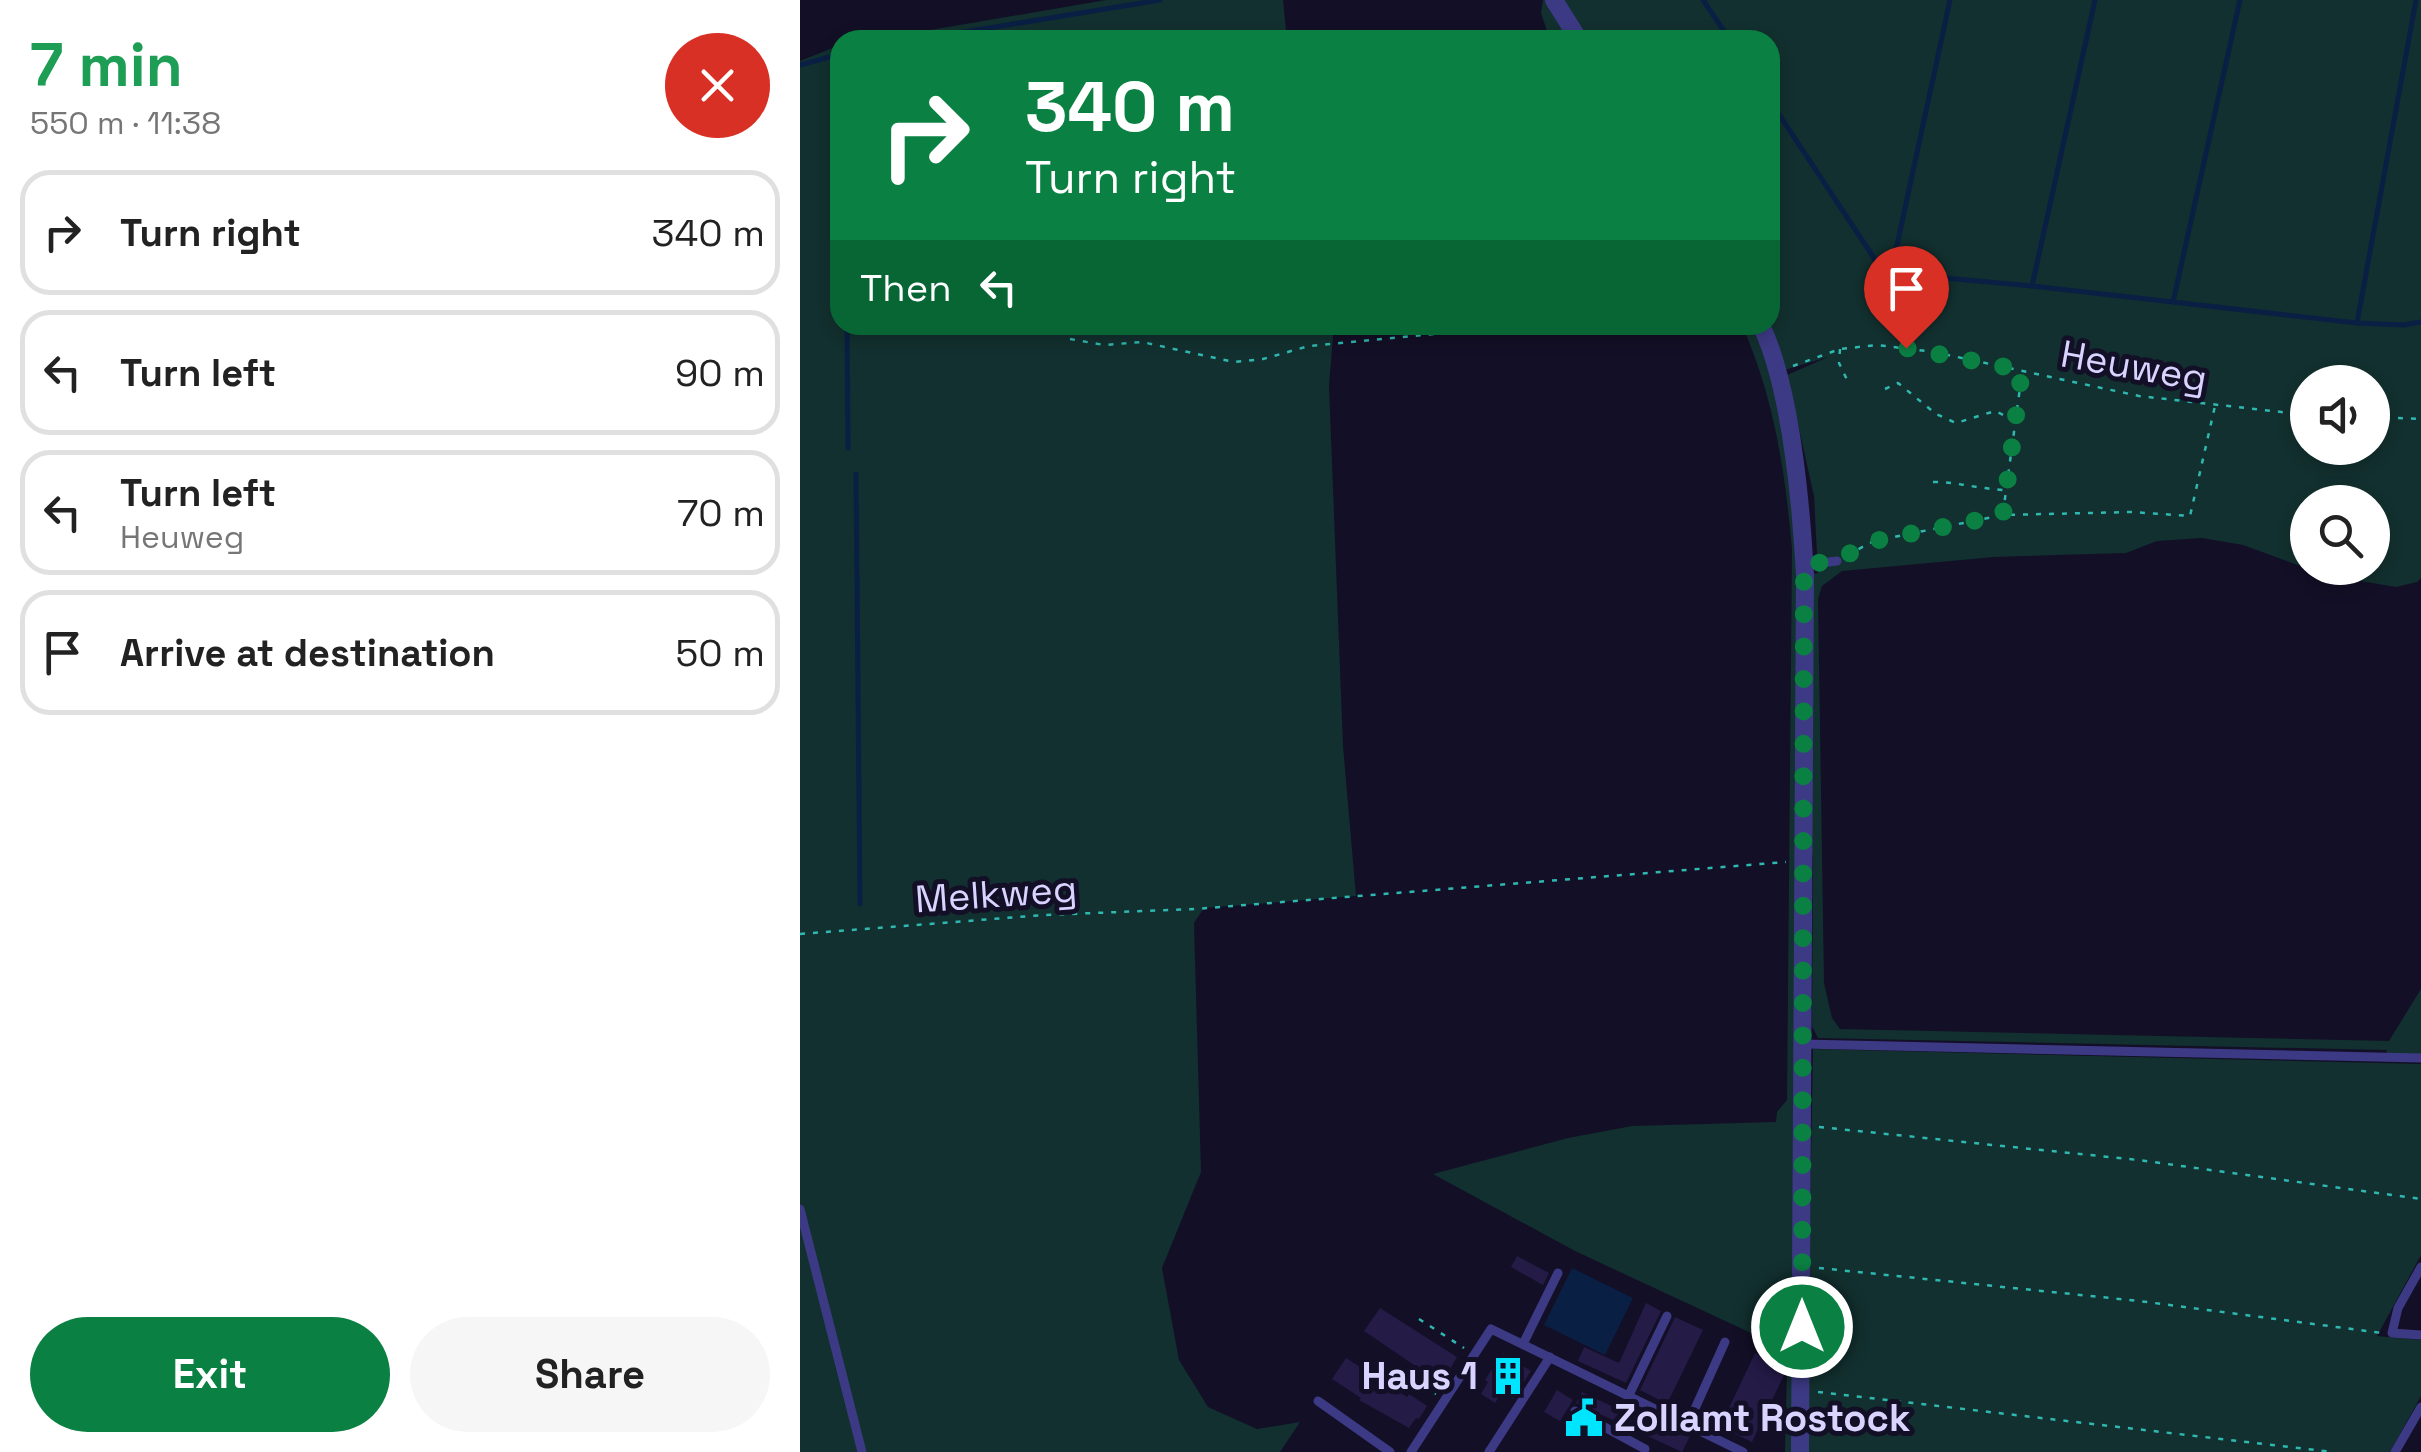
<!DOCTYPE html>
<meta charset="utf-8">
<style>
body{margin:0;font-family:"Space Grotesk",sans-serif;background:#f6f6f6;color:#222;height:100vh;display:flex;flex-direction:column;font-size:38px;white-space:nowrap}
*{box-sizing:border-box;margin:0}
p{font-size:32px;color:#767676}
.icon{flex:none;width:55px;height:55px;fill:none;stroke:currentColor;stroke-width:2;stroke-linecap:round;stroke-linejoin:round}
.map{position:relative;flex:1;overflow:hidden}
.details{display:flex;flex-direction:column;background:#fff;width:800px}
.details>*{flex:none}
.guide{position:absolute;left:30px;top:30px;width:950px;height:305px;border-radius:30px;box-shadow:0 5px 15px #0003;background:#0b8043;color:#fff;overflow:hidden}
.tools{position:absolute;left:1490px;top:365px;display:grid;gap:20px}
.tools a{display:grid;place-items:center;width:100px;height:100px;border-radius:50%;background:#fff;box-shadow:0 5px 15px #0003;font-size:50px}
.pin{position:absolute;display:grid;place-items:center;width:85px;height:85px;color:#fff;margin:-102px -42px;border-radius:50% 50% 50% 0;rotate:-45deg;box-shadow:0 0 10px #0007}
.pin .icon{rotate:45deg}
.me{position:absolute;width:110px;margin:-55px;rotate:0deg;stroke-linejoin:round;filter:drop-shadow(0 0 8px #0008)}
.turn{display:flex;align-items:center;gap:35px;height:210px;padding:0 30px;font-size:45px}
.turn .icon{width:130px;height:130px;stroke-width:2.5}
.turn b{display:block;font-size:70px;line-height:85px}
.then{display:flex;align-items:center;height:95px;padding:0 30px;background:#0003;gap:20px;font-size:38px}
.round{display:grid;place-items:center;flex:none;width:105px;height:105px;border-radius:52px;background:#f6f6f6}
.headline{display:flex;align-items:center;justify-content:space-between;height:170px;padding:0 30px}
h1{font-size:60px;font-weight:600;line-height:75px;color:#1e9e55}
.action{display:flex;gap:20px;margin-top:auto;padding:20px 30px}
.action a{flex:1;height:115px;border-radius:60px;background:#0b8043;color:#fff;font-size:40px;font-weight:600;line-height:115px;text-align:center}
.action a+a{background:#f6f6f6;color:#222}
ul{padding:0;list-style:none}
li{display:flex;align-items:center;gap:30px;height:125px;margin:0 20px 15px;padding:0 10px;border:5px solid #e0e0e0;border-radius:30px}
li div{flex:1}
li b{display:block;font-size:38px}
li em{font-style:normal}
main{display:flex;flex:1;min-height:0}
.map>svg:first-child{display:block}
</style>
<main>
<section class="details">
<div class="headline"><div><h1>7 min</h1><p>550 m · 11:38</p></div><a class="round" style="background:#d93025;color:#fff"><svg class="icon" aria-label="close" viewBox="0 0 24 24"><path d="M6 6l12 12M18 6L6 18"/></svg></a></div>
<ul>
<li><svg class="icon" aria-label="right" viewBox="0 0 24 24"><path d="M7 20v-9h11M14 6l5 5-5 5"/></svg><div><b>Turn right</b></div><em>340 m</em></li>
<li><svg class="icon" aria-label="left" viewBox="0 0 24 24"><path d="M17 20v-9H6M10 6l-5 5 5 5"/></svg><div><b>Turn left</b></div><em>90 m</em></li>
<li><svg class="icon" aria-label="left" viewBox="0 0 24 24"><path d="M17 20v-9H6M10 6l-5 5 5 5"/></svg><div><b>Turn left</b><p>Heuweg</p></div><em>70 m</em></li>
<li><svg class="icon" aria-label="arrive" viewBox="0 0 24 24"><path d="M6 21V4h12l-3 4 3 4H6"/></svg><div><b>Arrive at destination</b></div><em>50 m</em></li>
</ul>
<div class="action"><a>Exit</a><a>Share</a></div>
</section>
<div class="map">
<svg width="1621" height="1452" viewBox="0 0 1621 1452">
<rect width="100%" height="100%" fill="#130f26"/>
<!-- green -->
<g fill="#12302f" fill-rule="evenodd">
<path d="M 306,0 L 483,0 L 487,40 L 72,40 Z"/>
<path d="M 743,0 L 1621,0 L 1621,578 L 1617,582 L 1596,587 L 1525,575 L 1443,545 L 1402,538 L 1357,541 L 1326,553 L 1194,557 L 1042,571 L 1022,586 L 1018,599 L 1024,983 L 1032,1018 L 1040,1029 L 1589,1041 L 1621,989 L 1621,1058 L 1586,1056 L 1587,1050 L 1018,1038 L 1012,1026 L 1013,855 L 1004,860 L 1000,1452 L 985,1452 L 987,1369 L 983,1348 L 775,1251 L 633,1174 L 768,1138 L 832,1126 L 976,1122 L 977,1112 L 987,1100 L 992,549 C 985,470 974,398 942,325 L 970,325 L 970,40 L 750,40 L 741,13 ZM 1028,357 L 987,375 L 1014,496 L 1018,573 L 1006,575 L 978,372 ZM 1508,382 L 1572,382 L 1572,448 L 1508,448 ZM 1508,502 L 1572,502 L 1572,568 L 1508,568 Z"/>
<path d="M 40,45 L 40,325 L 529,325 L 533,336 L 529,386 L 543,746 L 556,896 L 404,908 L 394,923 L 401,1172 L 362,1268 L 379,1360 L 408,1407 L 457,1429 L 500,1422 L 480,1452 L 0,1452 L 0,61 Z"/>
<path d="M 1013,1049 L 1621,1064 L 1621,1255 L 1577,1336 L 1621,1340 L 1621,1396 L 1590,1452 L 1006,1452 Z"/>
</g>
<!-- water -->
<path fill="#0a1f44" d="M 772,1268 L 833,1298 L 805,1355 L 744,1325 Z"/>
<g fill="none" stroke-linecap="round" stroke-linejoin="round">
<!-- stream -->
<g stroke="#0a1f44" stroke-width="5">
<path d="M 903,0 L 930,40"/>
<path d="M 1150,0 L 1091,273 L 1232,286"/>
<path d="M 1295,0 L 1232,286 L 1373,302"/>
<path d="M 1440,0 L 1373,302 L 1557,323"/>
<path d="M 1616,0 L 1557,323 L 1604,325 L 1621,322"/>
<path d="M 116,40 L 360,0"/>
<path d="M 0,65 L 40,54"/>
<path d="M 970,101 L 1076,261 L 1091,273"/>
<path d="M 47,325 L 48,448"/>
<path d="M 56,474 L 60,904"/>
</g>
</g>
<!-- building -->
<g fill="#241b47">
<path d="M 717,1256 L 749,1273 L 743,1285 L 711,1267 Z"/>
<path d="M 846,1303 L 861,1311 L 826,1383 L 778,1361 L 784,1347 L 819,1363 Z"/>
<path d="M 580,1308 L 657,1357 L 642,1384 L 564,1331 Z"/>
<path d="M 875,1317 L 903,1330 L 867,1404 L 840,1390 Z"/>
<path d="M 703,1353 L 731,1371 L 713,1399 L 702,1392 L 695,1403 L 681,1394 L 688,1382 L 685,1380 Z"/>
<path d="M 955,1353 L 987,1369 L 952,1442 L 920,1427 Z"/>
<path d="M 546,1358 L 607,1397 L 609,1394 L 627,1406 L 619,1419 L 616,1418 L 609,1428 L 559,1400 L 561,1398 L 532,1379 Z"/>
<path d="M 757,1390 L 773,1400 L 760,1421 L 744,1412 Z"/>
<path d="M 782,1392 L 871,1434 L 874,1428 L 890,1436 L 882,1452 L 776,1403 Z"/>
</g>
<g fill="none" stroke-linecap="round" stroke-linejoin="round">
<!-- path -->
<g stroke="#2fb8b0" stroke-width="2.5" stroke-dasharray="5 8" stroke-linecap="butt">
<path d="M 270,339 L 304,345 L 342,342 L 434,362 L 463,359 L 509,346 L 727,325"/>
<path d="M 1040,349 L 1039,363 L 1049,384"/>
<path d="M 993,366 L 1040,349 L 1077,345 L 1134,352 L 1339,396 L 1508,415"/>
<path d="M 1085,389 L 1098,383 L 1136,414 L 1156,423 L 1195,411 L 1216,421"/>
<path d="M 1572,417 L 1621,419"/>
<path d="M 1133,482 C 1158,482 1179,489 1205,490"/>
<path d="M 1203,513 L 1222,373"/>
<path d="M 1047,555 L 1074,541 L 1203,515 L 1332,512 L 1390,516 L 1415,406"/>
<path d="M 0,934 L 244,915 L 395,909 L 986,862"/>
<path d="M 1019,1127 L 1338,1160 L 1621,1199"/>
<path d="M 1019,1268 L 1339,1301 L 1582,1333"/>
<path d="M 619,1319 L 664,1348"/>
<path d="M 590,1367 L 636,1394"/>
<path d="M 1018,1392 L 1533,1452"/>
</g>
<!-- lane -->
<g stroke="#3d3a85" stroke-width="9">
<path d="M 1004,565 L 1037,561"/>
<path d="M 1003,1044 L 1621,1058"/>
<path d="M 0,1209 L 62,1452"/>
<path d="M 1621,1267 L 1598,1308 L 1592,1333 L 1621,1335"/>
<path d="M 723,1344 L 758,1273"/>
<path d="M 829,1395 L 867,1316"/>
<path d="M 518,1401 L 590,1452"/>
<path d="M 775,1411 L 845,1449"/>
<path d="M 888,1424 L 925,1342"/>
<path d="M 611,1452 L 691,1329 L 943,1452"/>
<path d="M 689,1452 L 750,1357"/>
<path d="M 1595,1452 L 1621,1407"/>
</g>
<!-- street -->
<g stroke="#3d3a85" stroke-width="18">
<path d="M 754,0 L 779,40"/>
<path d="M 961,325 C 991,388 1001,504 1005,575 L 1000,1452"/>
</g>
</g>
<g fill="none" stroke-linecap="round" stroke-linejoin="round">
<!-- route -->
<path stroke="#0b8043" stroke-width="18" stroke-dasharray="0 32.4" d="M 1002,1327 L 1004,565 L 1037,560 L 1074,541 L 1203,515 L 1222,370 L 1106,348"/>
</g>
<!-- icons -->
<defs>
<g id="building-bare" transform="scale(3)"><path d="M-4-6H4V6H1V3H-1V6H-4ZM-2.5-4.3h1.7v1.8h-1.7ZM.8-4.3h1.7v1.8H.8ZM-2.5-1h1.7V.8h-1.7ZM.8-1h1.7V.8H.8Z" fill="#00e5ff" stroke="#130f26" stroke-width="2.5" paint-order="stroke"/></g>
<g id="civic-bare" transform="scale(3)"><path d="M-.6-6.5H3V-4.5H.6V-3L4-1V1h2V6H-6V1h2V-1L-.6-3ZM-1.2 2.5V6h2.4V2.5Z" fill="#00e5ff" stroke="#130f26" stroke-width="2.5" paint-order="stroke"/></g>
</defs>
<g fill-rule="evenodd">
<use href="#building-bare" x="708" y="1376"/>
<use href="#civic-bare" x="784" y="1418"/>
</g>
<g text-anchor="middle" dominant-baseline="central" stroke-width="10" stroke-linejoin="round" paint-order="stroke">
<!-- street labels -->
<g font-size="38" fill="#d9d4ff" stroke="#130f26">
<text transform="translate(1334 366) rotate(10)">Heuweg</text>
<text transform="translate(196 894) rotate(-4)">Melkweg</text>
</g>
<!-- poi labels -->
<g font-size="38" font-weight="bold" fill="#d9d4ff" stroke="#130f26" text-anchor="end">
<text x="678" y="1376">Haus 1</text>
<text x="814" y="1418" text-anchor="start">Zollamt Rostock</text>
</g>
</g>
</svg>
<div class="tools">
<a><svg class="icon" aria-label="sound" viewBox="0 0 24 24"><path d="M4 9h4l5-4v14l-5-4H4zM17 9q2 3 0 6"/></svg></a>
<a><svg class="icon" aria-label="search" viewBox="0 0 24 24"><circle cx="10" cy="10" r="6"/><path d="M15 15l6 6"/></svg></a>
</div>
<div class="pin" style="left:1106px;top:348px;background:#d93025"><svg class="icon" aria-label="arrive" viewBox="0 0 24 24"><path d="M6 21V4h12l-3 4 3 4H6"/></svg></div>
<svg class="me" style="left:1002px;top:1327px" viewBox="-20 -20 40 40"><circle r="17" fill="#0b8043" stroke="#fff" stroke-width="3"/><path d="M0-11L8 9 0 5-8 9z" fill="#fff"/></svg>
<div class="guide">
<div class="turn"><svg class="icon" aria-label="right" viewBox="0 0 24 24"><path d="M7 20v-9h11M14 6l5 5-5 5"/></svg><div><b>340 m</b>Turn right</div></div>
<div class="then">Then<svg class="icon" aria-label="left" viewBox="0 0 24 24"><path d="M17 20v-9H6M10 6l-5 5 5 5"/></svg></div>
</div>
</div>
</main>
